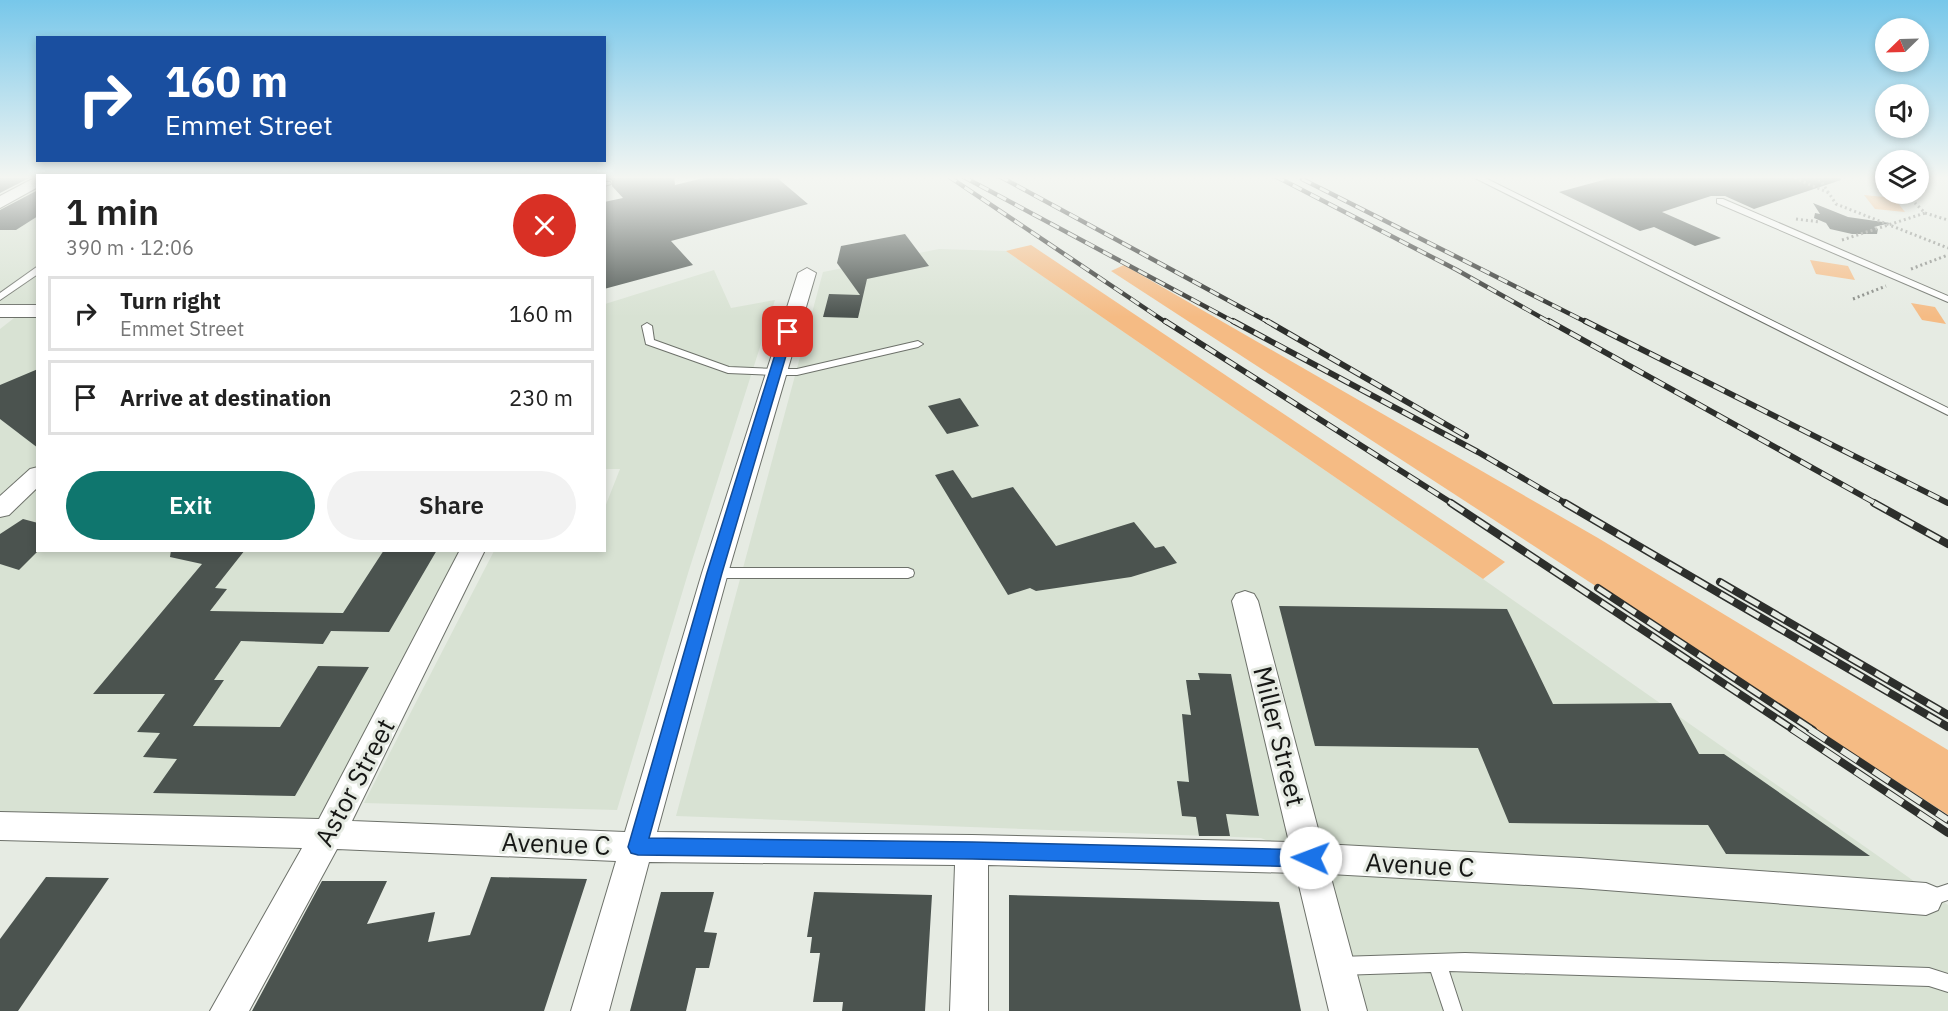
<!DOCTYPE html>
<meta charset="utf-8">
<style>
body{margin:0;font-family:"IBM Plex Sans",sans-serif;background:#f2f2f2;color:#222;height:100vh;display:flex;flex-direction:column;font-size:22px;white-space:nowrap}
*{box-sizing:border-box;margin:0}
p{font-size:20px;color:#767676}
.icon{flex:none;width:33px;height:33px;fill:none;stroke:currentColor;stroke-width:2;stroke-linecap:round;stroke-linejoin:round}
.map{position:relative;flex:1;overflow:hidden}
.side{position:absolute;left:36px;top:174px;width:570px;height:378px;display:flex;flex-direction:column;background:#fff;border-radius:0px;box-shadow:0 3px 9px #0003}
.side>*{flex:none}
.top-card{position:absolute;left:36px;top:36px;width:570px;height:126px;border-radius:0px;box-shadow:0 3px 9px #0003;background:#1a4fa0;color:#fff;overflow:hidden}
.needle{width:39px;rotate:247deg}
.controls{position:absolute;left:1875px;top:18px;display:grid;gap:12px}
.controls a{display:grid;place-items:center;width:54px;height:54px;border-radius:50%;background:#fff;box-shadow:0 3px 9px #0003;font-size:30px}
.pin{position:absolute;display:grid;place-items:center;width:51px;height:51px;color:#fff;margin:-26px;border-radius:12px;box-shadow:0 3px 9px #0006}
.me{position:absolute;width:66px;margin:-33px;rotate:272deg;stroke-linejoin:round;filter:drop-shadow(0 0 4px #0008)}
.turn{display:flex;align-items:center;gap:21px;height:126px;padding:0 30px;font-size:27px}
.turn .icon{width:78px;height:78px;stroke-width:2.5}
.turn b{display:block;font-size:42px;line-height:51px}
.round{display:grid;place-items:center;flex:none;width:63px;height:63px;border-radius:32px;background:#f2f2f2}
.overview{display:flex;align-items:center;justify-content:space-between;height:102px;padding:0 30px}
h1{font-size:36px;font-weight:600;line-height:45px}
.action{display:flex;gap:12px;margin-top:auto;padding:12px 30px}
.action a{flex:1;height:69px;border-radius:36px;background:#0f766e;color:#fff;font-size:24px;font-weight:600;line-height:69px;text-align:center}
.action a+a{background:#f2f2f2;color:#222}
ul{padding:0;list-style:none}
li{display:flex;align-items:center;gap:18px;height:75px;margin:0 12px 9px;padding:0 18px;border:3px solid #e0e0e0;border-radius:0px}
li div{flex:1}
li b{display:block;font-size:22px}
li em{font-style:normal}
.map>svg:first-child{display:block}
</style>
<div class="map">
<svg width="1948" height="1011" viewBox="0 0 1948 1011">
<rect width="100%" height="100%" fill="#e6ebe3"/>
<!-- built -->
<g fill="#d8e2d3">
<path d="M 37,183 L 38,550 L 475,551 L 327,834 L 0,826 L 0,329 L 23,311 L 0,311 L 0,206 Z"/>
<path d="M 939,249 L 1006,251 L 1483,579 L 1948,905 L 1948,1011 L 1348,1011 L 1311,859 L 1261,838 L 676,816 L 823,272 Z"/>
<path d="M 714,270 L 731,308 L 775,300 L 689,570 L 617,810 L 364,803 L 494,551 L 604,550 L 605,507 L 620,469 L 605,469 L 605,304 Z"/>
</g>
<!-- green -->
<g fill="#f5bb84">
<path d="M 1864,195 L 1894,198 L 1905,212 L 1875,209 Z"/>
<path d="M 1031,245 L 1505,562 L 1483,579 L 1006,251 Z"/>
<path d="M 1810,260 L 1848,266 L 1855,280 L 1816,274 Z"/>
<path d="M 1124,265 L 1598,538 L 1948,750 L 1948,815 L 1111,271 Z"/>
<path d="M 1911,303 L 1935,307 L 1946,324 L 1922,320 Z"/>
</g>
<!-- building -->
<g fill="#4b534f">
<path d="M 0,176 L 33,176 L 0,193 Z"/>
<path d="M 604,176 L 674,176 L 675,185 L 712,176 L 732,176 L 735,179 L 748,176 L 775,176 L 808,204 L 671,241 L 693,265 L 604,289 L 604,202 L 623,198 L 612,186 L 612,181 Z"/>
<path d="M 1618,176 L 1840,176 L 1841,180 L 1754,209 L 1725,196 L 1711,196 L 1662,212 L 1721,238 L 1695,246 L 1654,227 L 1640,231 L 1559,192 Z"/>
<path d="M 38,190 L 38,216 L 16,230 L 0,230 L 0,210 Z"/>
<path d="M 1813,203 L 1848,217 L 1890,223 L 1874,227 L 1878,229 L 1877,234 L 1852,234 L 1830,229 L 1826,223 L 1814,218 L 1815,213 L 1820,214 Z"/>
<path d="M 905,234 L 929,266 L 867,279 L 858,318 L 823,317 L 829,294 L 860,295 L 837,263 L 841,246 Z"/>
<path d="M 38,369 L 38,448 L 0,419 L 0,385 Z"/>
<path d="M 960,398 L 979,426 L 947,434 L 928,406 Z"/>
<path d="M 953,470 L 972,498 L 1013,487 L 1056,546 L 1134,522 L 1155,548 L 1164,546 L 1177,563 L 1131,577 L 1036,591 L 1030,588 L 1008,595 L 935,475 Z"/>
<path d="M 23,519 L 38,523 L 38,551 L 19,570 L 0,564 L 0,534 Z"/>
<path d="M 171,550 L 245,550 L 215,588 L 227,589 L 210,611 L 343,613 L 384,550 L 437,550 L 389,632 L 331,631 L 323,644 L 241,641 L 214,680 L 224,680 L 193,726 L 280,727 L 318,666 L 369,667 L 295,796 L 153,793 L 177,759 L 143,757 L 160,733 L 137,732 L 165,694 L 93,694 L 202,564 L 170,557 Z"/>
<path d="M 1279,606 L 1507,609 L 1553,704 L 1671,703 L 1699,754 L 1724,754 L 1870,856 L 1726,854 L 1708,825 L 1509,823 L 1478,748 L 1315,746 Z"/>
<path d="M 1198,673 L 1231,674 L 1259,816 L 1226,814 L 1230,836 L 1199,836 L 1196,817 L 1182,816 L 1177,781 L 1189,782 L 1182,714 L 1191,715 L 1186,680 L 1200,680 Z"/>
<path d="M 46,877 L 109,878 L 18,1011 L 0,1011 L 0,939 Z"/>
<path d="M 491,877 L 587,879 L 544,1011 L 252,1011 L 322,881 L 387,881 L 367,924 L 435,912 L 428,942 L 470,935 Z"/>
<path d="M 661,892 L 714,892 L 704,932 L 717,933 L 709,968 L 696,968 L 686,1011 L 630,1011 Z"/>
<path d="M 814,892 L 932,895 L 925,1011 L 842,1011 L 843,1002 L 813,1002 L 820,953 L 810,953 L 812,937 L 807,937 Z"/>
<path d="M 1009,895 L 1279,902 L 1301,1011 L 1009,1011 Z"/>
</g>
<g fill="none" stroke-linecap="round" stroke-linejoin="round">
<!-- lane casing -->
<g stroke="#6d716a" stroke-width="2">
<g id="lane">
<path d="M 1471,176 L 1481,176 L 1948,408 L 1948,415 Z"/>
<path d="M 604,182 L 610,182 L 611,184 L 604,186 Z"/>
<path d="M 1717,199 L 1723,199 L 1948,296 L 1948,302 L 1717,203 Z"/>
<path d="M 38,266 L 38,274 L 0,300 L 0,293 Z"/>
<path d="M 647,323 L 652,326 L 654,340 L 729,367 L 775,369 L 797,369 L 918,341 L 923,344 L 918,347 L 797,375 L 775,375 L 728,373 L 646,344 L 642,326 Z"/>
<path d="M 715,568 L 908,568 L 913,570 L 914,573 L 913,576 L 908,578 L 715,578 L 710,576 L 709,573 L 710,570 Z"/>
<path d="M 1948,884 L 1948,900 L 1927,907 L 1921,905 L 1918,899 L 1921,893 Z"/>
<path d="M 1465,953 L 1929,968 L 1948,974 L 1948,992 L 1929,986 L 1449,971 L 1462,1011 L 1444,1011 L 1431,972 L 1339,975 L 1333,972 L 1330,966 L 1333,960 L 1339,957 Z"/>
</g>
</g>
<!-- street casing -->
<g stroke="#6d716a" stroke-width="2">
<g id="street">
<path d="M 38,176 L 38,187 L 0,208 L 0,196 Z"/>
<path d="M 807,268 L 816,273 L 728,573 L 657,832 L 972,835 L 1289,842 L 1232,601 L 1236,594 L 1245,591 L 1254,594 L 1258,601 L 1322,844 L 1580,858 L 1926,883 L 1938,888 L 1943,899 L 1938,910 L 1926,915 L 1580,888 L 1330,874 L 1367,1011 L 1329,1011 L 1296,873 L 988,865 L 988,1011 L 950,1011 L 955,865 L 649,862 L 609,1011 L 571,1011 L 616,861 L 337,849 L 249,1011 L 210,1011 L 302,848 L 0,840 L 0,812 L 319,819 L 460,550 L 485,550 L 352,821 L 625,832 L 702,573 L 798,273 Z"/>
<rect x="0" y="305" width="38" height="12"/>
<path d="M 38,467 L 38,487 L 9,515 L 0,517 L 0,496 L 30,469 Z"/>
</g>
</g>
<!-- path -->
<g stroke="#838681" stroke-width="3" stroke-dasharray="2 3" stroke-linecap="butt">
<path d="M 1790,176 L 1829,193"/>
<path d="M 1809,176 L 1821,181 L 1836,204 L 1948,248"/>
<path d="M 1925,213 L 1948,220"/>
<path d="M 1796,219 L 1820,222"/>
<path d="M 1842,240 L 1925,213 L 1915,203"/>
<path d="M 1911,269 L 1948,255"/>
<path d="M 1853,299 L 1886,286"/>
</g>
<!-- lane -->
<use href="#lane" fill="#fff" fill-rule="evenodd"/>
<!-- street -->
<use href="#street" fill="#fff" fill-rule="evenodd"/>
<!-- rail-far3 casing -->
<g stroke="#2d2f2c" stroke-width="4.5">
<g id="rail-far3">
<path d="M 948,176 L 1167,323"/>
<path d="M 962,176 L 1236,323"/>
<path d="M 999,176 L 1270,323"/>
<path d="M 1275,176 L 1457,270 L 1551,323"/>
<path d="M 1302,179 L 1588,323"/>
</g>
</g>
<!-- rail-far2 casing -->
<g stroke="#2d2f2c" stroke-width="6">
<g id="rail-far2">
<path d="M 1165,321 L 1453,504"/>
<path d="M 1233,321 L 1478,452 L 1567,504"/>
<path d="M 1267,321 L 1466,436"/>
<path d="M 1549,321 L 1877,504"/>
<path d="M 1585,321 L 1948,503"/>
</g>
</g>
<!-- rail-far1 casing -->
<g stroke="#2d2f2c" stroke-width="8">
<g id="rail-far1">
<path d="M 1451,503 L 1794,730"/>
<path d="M 1565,503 L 1948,727"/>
<path d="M 1874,503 L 1948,544"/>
<path d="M 1720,582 L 1948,715"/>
<path d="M 1598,588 L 1813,730"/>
</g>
</g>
<!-- rail casing -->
<g stroke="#2d2f2c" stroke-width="8">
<g id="rail">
<path d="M 1792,729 L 1948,833"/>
<path d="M 1810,729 L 1948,820"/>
</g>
</g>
<!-- rail-far3 -->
<use href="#rail-far3" stroke="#e6ebe3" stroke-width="3" stroke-dasharray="10" stroke-linecap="butt"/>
<!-- rail-far2 -->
<use href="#rail-far2" stroke="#e6ebe3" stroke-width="4" stroke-dasharray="12" stroke-linecap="butt"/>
<!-- rail-far1 -->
<use href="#rail-far1" stroke="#e6ebe3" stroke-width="5" stroke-dasharray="15" stroke-linecap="butt"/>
<!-- rail -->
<use href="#rail" stroke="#e6ebe3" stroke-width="6" stroke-dasharray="19" stroke-linecap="butt"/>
</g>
<!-- sky -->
<linearGradient id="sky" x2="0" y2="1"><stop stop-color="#77c7ea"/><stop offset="0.56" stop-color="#f4f6f2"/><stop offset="1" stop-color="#f4f6f2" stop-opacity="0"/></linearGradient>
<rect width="1948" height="317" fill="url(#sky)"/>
<!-- route -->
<path fill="#1a73e8" stroke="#114b97" stroke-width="1.5" d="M 788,329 L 793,332 L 722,573 L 649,838 L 972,842 L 1311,850 L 1318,852 L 1320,858 L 1318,864 L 1311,867 L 972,859 L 638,855 L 631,853 L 628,847 L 707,573 L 782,332 Z"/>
<g text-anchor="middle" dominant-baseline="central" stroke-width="6" stroke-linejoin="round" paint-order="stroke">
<!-- near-street labels -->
<g font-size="26" fill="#161715" stroke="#e6ebe3">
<text transform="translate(1280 736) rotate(76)">Miller Street</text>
<text transform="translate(354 782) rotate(-62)">Astor Street</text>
<text transform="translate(556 843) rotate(2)">Avenue C</text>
<text transform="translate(1420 864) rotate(3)">Avenue C</text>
</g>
</g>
</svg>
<div class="controls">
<a><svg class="needle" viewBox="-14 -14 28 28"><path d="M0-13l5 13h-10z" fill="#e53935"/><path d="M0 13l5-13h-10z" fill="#767676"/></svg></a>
<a><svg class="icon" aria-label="sound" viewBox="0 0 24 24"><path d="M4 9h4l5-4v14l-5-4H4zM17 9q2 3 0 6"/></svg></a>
<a><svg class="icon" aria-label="layers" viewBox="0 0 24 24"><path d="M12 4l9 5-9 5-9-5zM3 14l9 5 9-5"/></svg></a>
</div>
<div class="pin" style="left:788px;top:332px;background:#d93025"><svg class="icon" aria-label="arrive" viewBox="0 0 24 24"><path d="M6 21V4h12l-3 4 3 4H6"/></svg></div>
<svg class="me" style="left:1311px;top:858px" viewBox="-20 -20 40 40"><circle r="19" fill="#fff"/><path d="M0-13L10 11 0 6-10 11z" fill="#1a73e8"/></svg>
<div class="top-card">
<div class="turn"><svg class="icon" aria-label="right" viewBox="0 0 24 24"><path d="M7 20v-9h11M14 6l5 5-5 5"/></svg><div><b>160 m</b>Emmet Street</div></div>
</div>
<section class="side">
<div class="overview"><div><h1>1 min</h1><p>390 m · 12:06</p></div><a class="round" style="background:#d93025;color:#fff"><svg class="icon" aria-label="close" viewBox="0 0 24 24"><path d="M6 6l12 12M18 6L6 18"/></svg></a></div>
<ul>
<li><svg class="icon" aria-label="right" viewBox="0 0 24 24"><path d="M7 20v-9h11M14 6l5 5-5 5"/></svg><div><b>Turn right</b><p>Emmet Street</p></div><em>160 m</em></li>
<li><svg class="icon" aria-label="arrive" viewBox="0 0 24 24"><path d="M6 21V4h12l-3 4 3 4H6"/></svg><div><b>Arrive at destination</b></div><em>230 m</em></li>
</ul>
<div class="action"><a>Exit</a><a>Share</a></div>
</section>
</div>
